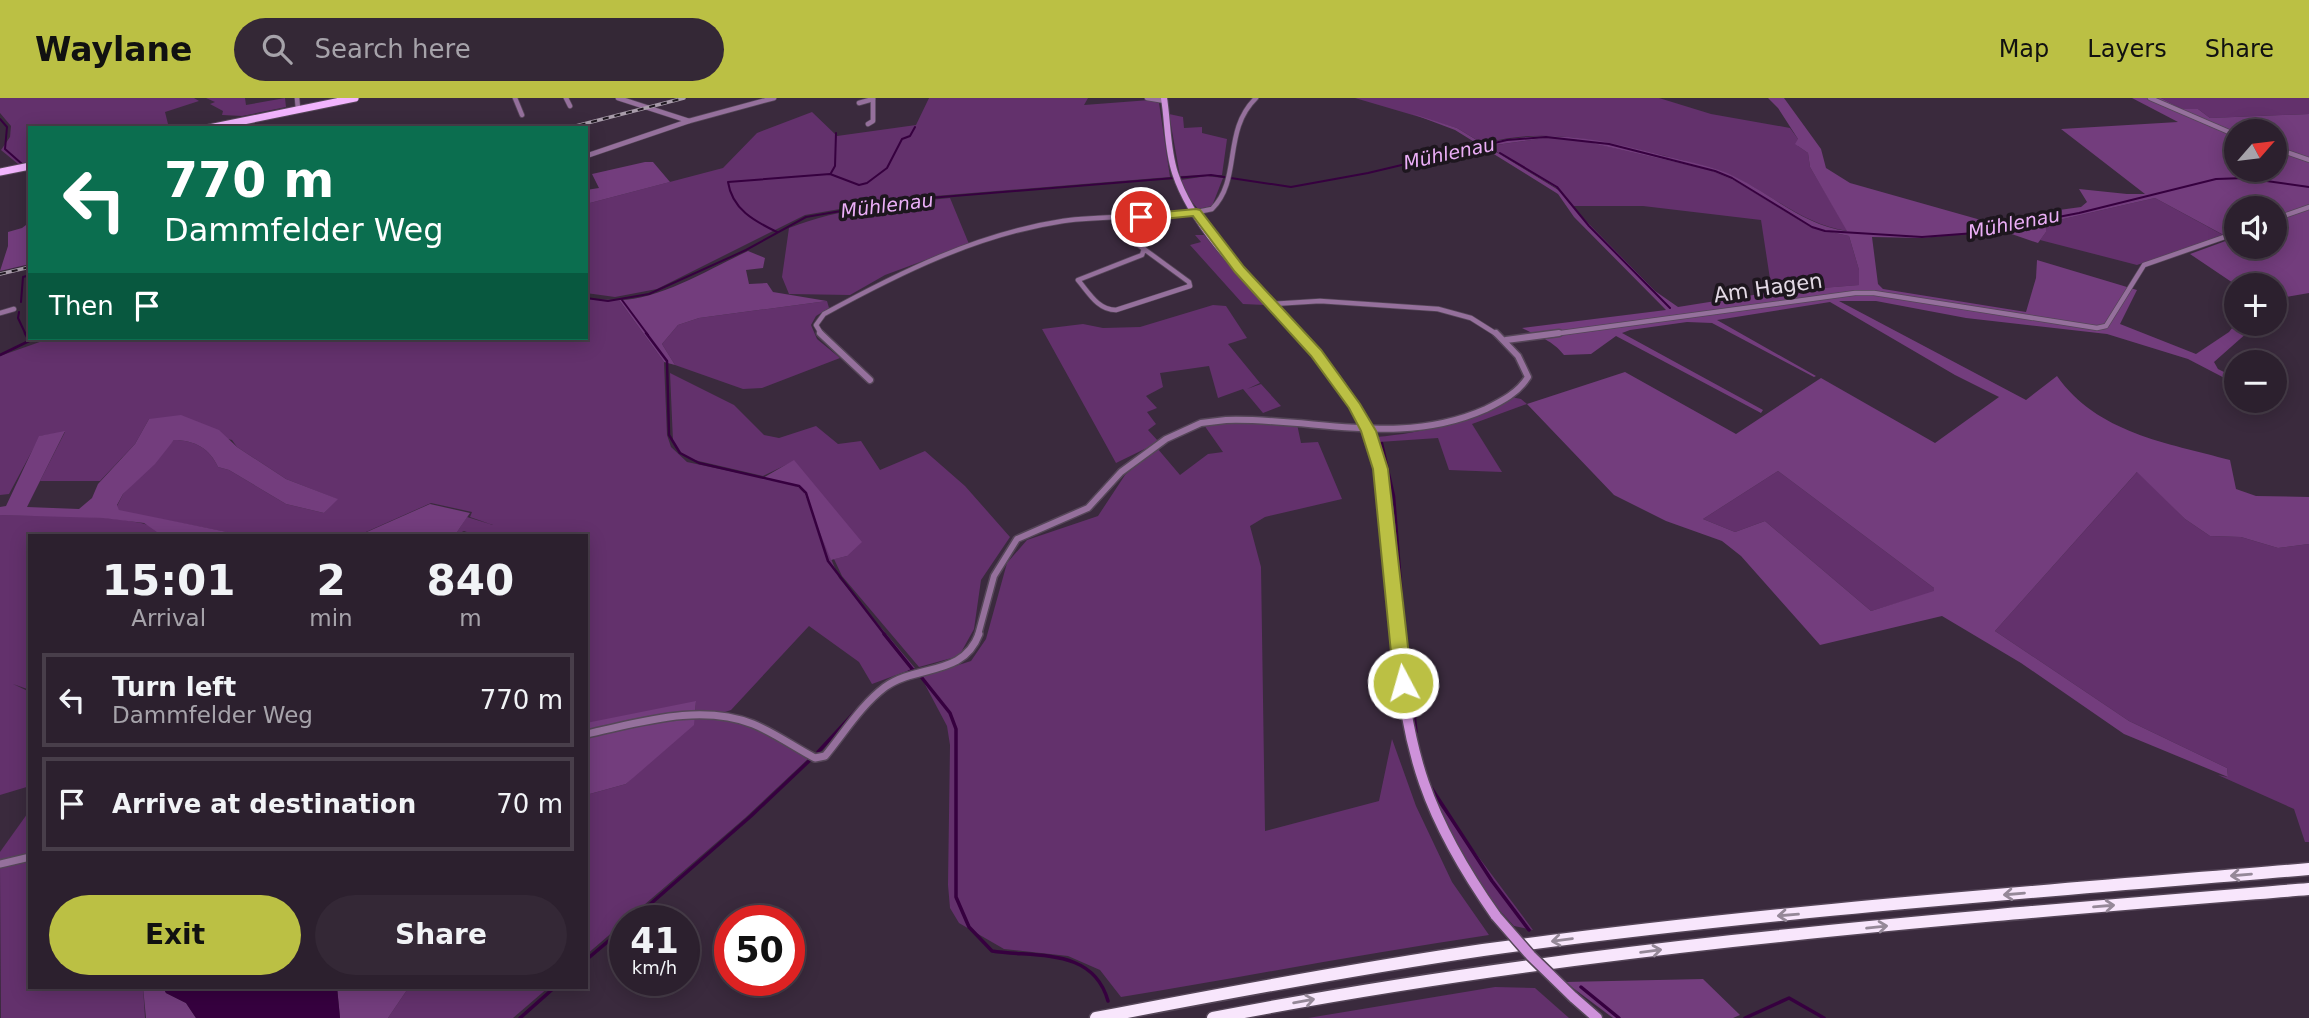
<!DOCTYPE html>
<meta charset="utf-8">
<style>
body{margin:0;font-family:"DejaVu Sans",sans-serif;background:#342836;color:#f1f3f6;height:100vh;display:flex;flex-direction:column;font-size:26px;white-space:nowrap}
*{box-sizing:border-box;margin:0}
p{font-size:23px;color:#a6a3aa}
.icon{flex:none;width:38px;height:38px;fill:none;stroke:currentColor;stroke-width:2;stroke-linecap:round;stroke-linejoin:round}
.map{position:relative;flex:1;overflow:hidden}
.sheet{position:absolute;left:28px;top:436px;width:560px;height:455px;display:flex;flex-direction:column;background:#2c202e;border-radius:0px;box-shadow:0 4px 18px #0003,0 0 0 2px #483e4a}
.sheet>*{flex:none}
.guide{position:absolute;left:28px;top:28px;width:560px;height:214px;border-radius:0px;box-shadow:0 4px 18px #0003,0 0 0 2px #483e4a;background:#0b6e4f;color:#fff;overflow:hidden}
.needle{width:46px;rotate:62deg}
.fabs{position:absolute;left:2224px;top:21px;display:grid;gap:14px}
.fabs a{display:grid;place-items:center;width:63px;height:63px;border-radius:50%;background:#2c202e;box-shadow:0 4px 18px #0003,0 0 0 2px #483e4a;font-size:35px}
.speed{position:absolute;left:609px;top:807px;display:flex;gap:14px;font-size:35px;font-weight:700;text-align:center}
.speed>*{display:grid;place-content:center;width:91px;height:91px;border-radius:50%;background:#2c202e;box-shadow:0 4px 18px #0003,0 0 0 2px #483e4a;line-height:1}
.speed small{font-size:18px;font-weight:400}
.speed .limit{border:10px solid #d22;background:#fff;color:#111}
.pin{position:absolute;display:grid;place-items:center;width:60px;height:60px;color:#fff;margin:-30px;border:4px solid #fff;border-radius:50%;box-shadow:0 2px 7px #0007}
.me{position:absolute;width:77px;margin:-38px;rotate:354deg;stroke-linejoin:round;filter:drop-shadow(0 0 5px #0008)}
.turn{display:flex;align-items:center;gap:24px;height:147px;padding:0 21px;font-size:32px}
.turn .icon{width:91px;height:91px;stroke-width:2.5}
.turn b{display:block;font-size:49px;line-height:60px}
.then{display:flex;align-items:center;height:66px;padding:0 21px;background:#0003;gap:14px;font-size:26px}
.eta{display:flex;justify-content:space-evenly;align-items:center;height:119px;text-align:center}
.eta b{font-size:42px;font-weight:600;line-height:49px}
.primary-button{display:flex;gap:14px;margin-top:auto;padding:14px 21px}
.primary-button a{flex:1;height:80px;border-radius:42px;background:#bbc044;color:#111;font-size:28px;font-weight:600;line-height:80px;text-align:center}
.primary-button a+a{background:#342836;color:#f1f3f6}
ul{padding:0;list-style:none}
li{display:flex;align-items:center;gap:21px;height:94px;margin:0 14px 10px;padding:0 7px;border:4px solid #483e4a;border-radius:0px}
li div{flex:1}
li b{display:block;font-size:26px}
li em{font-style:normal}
header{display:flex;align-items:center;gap:42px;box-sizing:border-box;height:98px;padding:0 35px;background:#bbc044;color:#111}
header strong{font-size:33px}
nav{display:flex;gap:38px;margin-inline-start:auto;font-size:24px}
.search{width:490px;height:63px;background:#342836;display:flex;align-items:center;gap:18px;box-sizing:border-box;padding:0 24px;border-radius:38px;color:#a6a3aa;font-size:26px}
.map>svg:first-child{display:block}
</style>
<header>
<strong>Waylane</strong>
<div class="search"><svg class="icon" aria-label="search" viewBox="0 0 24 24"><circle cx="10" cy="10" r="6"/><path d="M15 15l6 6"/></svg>Search here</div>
<nav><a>Map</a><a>Layers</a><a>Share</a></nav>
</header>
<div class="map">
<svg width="2309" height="920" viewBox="0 0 2309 920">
<rect width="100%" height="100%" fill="#3a2a3d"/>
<!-- green -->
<g fill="#63316c">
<path d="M 0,0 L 194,0 L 199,3 L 165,14 L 169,30 L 30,30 L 30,64 L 18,66 L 1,52 L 10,39 L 11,28 L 0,15 Z"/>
<path d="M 206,0 L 245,0 L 246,7 L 285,0 L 286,9 L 242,18 L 222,17 L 223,13 L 210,6 L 215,4 Z"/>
<path d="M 929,0 L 1088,0 L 1084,7 L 1150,2 L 1159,5 L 1170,79 L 898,101 L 805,117 L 657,191 L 615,199 L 586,195 L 586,106 L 723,70 L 757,35 L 812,14 L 837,38 L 916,27 Z"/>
<path d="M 1355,0 L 1659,0 L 1711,16 L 1790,30 L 1798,41 L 1798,48 L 1808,55 L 1810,69 L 1848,133 C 1802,127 1770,94 1728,76 C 1709,67 1686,64 1666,58 C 1607,44 1546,28 1486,45 L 1489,48 L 1546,40 L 1579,42 L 1709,72 L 1735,83 L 1812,130 L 1849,138 L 1859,172 L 1860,187 L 1772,194 L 1761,122 L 1643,108 L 1573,108 L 1560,92 L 1457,30 Z"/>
<path d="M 2161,0 L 2309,0 L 2309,16 L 2210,20 L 2198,11 L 2182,11 Z"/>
<path d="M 1169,16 L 1183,19 L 1184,30 L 1202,29 L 1202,35 L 1227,41 L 1222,77 L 1180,78 Z"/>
<path d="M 1207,78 L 1223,80 L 1212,108 L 1198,111 L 1189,100 L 1181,82 Z"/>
<path d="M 950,100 L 969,146 L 885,177 L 850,197 L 789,196 L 782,179 L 789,130 C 840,110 896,105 950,100 Z"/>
<path d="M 2155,100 L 2223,137 L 2137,167 L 2040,142 L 2046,134 L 2046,125 Z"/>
<path d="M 1195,137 L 1204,137 L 1265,207 L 1243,206 L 1190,147 L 1201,144 Z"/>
<path d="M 586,201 L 619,202 L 664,264 L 667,337 L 671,349 L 687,364 L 792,386 L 803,393 L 839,480 L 915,570 L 872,586 L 859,564 L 809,528 L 731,612 L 722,615 L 695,614 L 696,604 L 586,626 L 586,438 L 523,438 L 515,435 L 519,437 L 478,438 L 464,433 L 455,437 L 467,419 L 493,427 L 470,419 L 472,414 L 431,405 L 357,438 L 242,437 L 119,413 L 117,408 L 123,396 L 174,342 C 195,342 210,351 218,369 L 229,372 L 286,406 L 324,415 L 337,401 L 286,381 L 237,349 L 232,342 L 149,321 L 135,346 L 100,383 L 40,383 L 65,334 L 40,338 L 9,396 L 0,397 L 0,258 L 51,240 L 586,240 Z"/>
<path d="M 827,203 L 829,210 L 816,218 L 811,227 L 817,241 L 840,260 L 762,290 L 743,291 L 675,267 L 662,246 L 678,227 L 699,220 Z"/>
<path d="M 1213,207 L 1226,208 L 1247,240 L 1228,246 L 1260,285 L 1247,291 L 1261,286 L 1281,308 L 1263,315 L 1243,291 L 1218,300 L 1209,268 L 1160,275 L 1163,289 L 1146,298 L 1157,310 L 1147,314 L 1156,326 L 1148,332 L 1159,344 L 1116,365 L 1042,231 L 1083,226 L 1103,230 L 1140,229 Z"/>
<path d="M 670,275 L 734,307 L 764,337 L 779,340 L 816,328 L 838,346 L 861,343 L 880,372 L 925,353 L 965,388 L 1010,439 L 981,482 L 974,531 L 959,558 L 919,569 L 842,478 L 834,461 L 847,458 L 794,363 L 763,378 L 690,361 L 678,352 L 673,343 Z"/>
<path d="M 1511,299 L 1521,301 L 1527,306 L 1472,326 L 1502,374 L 1449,372 L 1438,340 L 1379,344 L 1376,339 C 1425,335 1468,323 1511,299 Z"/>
<path d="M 1236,324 L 1297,326 L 1301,345 L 1318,344 L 1342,401 L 1265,419 L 1250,428 L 1261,469 L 1265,733 L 1379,703 L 1392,641 L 1416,708 L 1452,784 L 1489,837 C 1366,855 1244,879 1121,899 L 1100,872 L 1068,858 L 1004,851 L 959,825 L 950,810 L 948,787 L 950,647 L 947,628 L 921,579 L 971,563 L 986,541 L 1007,465 L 1027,442 L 1098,418 L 1125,377 L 1157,350 L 1180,377 L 1208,356 L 1223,354 L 1204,327 Z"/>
<path d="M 1778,373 L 1934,490 L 1934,494 L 1871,513 L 1765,423 L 1735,434 L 1703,421 Z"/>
<path d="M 2138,373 L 2185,421 L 2210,438 L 2241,439 L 2278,450 L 2309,446 L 2309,744 L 2305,744 L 2294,711 L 2218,677 L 2228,679 L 2227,670 L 2129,623 L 1995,533 Z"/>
<path d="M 0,417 C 46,418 95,416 141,425 C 151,427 162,435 176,437 L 30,438 L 30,592 L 13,586 L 30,594 L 30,688 L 0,697 Z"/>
<path d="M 720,618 L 745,625 L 810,659 L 745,720 L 586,857 L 586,697 L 626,686 L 695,619 Z"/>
<path d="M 1433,698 L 1533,832 L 1514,828 L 1479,790 L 1446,734 Z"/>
<path d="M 30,712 L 30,758 L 0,764 L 0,754 Z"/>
<path d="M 30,761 L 30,889 L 143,889 L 145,920 L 1,920 L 0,768 Z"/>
<path d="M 409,889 L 549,889 L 513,920 L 388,920 Z"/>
<path d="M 1495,889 L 1535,890 L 1569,920 L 1308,920 Z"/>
</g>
<!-- forest -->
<g fill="#733d7d" fill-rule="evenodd">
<path d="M 1768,0 L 1784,0 L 1821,51 L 1826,70 L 1850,85 L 1995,126 L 2037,115 L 2081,109 L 2087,104 L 2079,91 L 2127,96 L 2145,96 L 2061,31 L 2178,24 L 2132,0 L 2161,0 L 2182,11 L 2198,11 L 2210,20 L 2309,16 L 2309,195 L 2275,201 L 2275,187 L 2236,187 L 2190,156 L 2231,141 L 2155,100 L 2046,125 L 2046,134 L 2038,145 L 2000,132 L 1922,140 L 1872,139 L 1878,186 L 1883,191 L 2026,214 L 2036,180 L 2037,162 L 2137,192 L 2120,226 L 2196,256 L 2229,234 L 2236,225 L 2257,226 L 2214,264 L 2218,271 L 2236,280 L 2236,286 L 2188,261 L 2107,236 L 1966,220 L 1876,203 L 1839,203 L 2026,302 L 2057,278 C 2097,335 2167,345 2230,362 L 2236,391 L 2256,398 L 2309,399 L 2309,446 L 2278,450 L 2241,439 L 2210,438 L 2185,421 L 2137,374 L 1995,533 L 2129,623 L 2227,670 L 2228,679 L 2124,636 L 2021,565 L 1942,518 L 1820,547 L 1741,458 L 1722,443 L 1666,423 L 1614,397 L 1527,306 L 1625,274 L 1736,336 L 1821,280 L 1935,345 L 1999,299 L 1955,277 L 1830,204 L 1717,222 L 1816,278 L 1814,279 L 1712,225 L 1687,224 L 1630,232 L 1622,235 L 1763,312 L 1761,315 L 1616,238 L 1591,256 L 1564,257 C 1551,241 1540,240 1522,230 L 1666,212 L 1574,119 L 1558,96 L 1455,32 L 1410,15 L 1457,30 L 1560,93 L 1581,118 L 1655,193 L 1678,209 L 1772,194 L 1859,187 L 1859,172 L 1849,138 L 1812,130 L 1735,83 L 1709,72 L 1578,42 L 1546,40 L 1488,48 L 1485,45 C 1555,31 1598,41 1665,58 C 1686,63 1708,67 1727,75 C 1769,93 1801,127 1847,133 L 1810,69 L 1808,55 L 1795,46 L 1798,41 L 1778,10 ZM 2236,33 L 2275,33 L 2275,72 L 2236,72 ZM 2236,110 L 2275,110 L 2275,149 L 2236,149 ZM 1778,373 L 1934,490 L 1934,493 L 1871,513 L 1765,423 L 1735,434 L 1703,421 Z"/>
<path d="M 645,64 L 653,64 L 670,84 L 586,106 L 586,92 L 599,90 L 592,76 Z"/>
<path d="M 30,124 L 30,166 L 0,173 L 8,148 L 8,134 L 22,130 Z"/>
<path d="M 748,153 L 765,160 L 763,170 L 746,172 L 749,186 L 767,185 L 773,194 L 827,203 L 699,220 L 678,227 L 662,246 L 675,267 L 664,264 L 619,202 C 660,202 711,170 748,153 Z"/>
<path d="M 181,317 L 219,332 L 237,349 L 286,381 L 338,401 L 324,415 L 286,406 L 229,372 L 218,369 C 210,351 195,342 174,342 L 155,366 L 123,396 L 117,407 L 119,412 L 242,437 L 176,437 L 157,434 L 144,425 L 103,420 L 0,417 L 0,409 L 6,408 L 39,338 L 65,333 L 27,409 L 79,411 L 92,400 L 98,386 L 135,346 L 149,321 Z"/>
<path d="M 794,362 L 862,444 L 847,458 L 831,462 L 803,393 L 792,386 L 761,381 Z"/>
<path d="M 430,406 L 470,415 L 455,437 L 360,437 Z"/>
<path d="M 696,603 L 694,627 L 626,686 L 586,697 L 586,625 Z"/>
<path d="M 1703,881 L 1740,917 L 1733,920 L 1613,920 L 1565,884 Z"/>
<path d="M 143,889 L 163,889 L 166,895 L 186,905 L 196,920 L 146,920 Z"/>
<path d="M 337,889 L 409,889 L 388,920 L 340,920 Z"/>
</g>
<!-- water -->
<path fill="#36003f" d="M 163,889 L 337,889 L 340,920 L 196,920 L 186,905 L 166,895 Z"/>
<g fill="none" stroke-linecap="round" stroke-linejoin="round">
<!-- stream-far2 -->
<g stroke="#36003f" stroke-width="2">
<path d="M 0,21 L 7,29 L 5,51 L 30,73"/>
<path d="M 1500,55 L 1557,89 L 1589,128 L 1670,210"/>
<path d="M 831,75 L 835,68 L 836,35"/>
<path d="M 777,134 C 754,123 732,111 728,84 L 830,76 L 859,87 L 867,85 L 887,70 L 902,41 L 910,38 L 915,29"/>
<path d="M 586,200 L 608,203 L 649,196 L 746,152 L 806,119 L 905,102 L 1211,77 L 1291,89 L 1368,75 L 1507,42 L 1546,39 L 1609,46 L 1715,73 L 1732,80 L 1812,129 L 1825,133 L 1922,139 L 1975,135 L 2079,115 L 2216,81 L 2245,80 L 2309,89"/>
<path d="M 622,202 L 648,237"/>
<path d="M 21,204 L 23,179 L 30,177"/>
<path d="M 19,214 L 18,220 L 26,237"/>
</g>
<!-- stream-far1 -->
<g stroke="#36003f" stroke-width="2.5">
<path d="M 646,235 L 667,263 L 669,337 L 680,355 L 699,365 L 799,388 L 806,395 L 828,463 L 885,537"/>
<path d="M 0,257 L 29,243 L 25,235"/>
<path d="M 1382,345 L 1394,398 L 1405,537"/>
</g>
<!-- stream -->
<g stroke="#36003f" stroke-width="3.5">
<path d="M 884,536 L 913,572 L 909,574"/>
<path d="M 1405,536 L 1416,634"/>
<path d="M 922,580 L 950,615 L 956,631 L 956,799 L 969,829 L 992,853 C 1036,860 1093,849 1108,903"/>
<path d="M 818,654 L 856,613"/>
<path d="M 1430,688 L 1492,783 L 1529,832"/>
<path d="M 632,822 L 751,718 L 809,663"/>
<path d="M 586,862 L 625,829"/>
<path d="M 1581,889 L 1619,920"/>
<path d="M 520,920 L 555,889"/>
<path d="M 1745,920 L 1789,900 L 1824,920"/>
</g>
<!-- street-far2 casing -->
<g stroke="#554658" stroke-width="6">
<g id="street-far2">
<path d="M 297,0 L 298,11"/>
<path d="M 515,0 L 522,17"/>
<path d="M 566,0 L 570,8"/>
<path d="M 618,0 L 689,23"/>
<path d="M 1147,0 L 1165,3"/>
<path d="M 2150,0 L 2236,37"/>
<path d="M 859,5 L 873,1"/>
<path d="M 868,26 L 873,23 L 873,0"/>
<path d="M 2275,50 L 2309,62"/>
<path d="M 586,58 L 689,23 L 774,0"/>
<path d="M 1116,120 L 1119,133 L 1144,151"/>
<path d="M 2275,121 L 2309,109"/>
<path d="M 1144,151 L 1189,184 L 1190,188 L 1116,212 C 1098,212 1089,195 1078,182 L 1142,157 Z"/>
<path d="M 1272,206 L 1320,203 L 1438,211 L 1471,220 L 1498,237"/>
<path d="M 0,215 L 14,211"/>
<path d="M 822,237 L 816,227 L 824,216 C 899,175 977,136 1063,123 C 1112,116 1162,122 1212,111 C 1242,81 1222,33 1256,0"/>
<path d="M 1546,237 L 1855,195 L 1874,195 L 2097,230 L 2106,228 L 2144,167 L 2236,135"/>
</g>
</g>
<!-- street-far1 casing -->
<g stroke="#554658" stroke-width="9">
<g id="street-far1">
<path d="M 820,235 L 870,282"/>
<path d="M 1506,242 L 1559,235"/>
<path d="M 978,537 L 994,478 L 1017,441 L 1088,410 L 1121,374 L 1166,341 L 1201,325 L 1226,322 C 1316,319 1398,350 1486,311 C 1502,303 1518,295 1528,279 L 1518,258 L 1496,235"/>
</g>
</g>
<!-- street casing -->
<g stroke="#554658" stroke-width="10">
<g id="street">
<path d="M 586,636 C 639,625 699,605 753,626 C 775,635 794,649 815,660 L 825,658 C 844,635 861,607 885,589 C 917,566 963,579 979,536"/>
<path d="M 0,766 L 30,759"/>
</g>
</g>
<!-- secondary-far2 casing -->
<g stroke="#554658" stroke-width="8">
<path id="secondary-far2" d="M 1164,0 C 1168,25 1167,51 1175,75 C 1195,136 1257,191 1300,237"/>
</g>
<!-- secondary-far1 casing -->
<g stroke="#554658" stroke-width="10">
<path id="secondary-far1" d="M 1298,235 C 1326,265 1353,298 1369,336 C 1396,397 1392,472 1397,537"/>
</g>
<!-- secondary casing -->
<g stroke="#554658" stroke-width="13">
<g id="secondary">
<path d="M 1397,536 C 1406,655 1427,720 1496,818"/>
<path d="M 1573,899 L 1597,920"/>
</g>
</g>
<!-- primary casing -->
<g stroke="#554658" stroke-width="9">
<g id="primary">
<path d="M 209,30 L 355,0"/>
<path d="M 0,74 L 30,68"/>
</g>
</g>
<!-- highway casing -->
<g stroke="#554658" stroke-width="15">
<g id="highway">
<path d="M 1096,920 C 1225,895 1354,871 1483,852 C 1757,814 2034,794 2309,771"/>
<path d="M 1213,920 C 1574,849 1943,821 2309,791"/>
</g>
</g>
<!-- street-far2 -->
<use href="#street-far2" stroke="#95709c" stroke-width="4.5"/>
<!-- street-far1 -->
<use href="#street-far1" stroke="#95709c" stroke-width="6"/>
<!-- street -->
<use href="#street" stroke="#95709c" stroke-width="7"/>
<!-- secondary-far2 -->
<use href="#secondary-far2" stroke="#ce92da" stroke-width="6"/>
<!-- secondary-far1 -->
<use href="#secondary-far1" stroke="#ce92da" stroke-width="8"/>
<!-- secondary -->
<use href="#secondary" stroke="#ce92da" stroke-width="10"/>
<!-- primary -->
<use href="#primary" stroke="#f2b4fe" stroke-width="7"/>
<!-- highway -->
<use href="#highway" stroke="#f8e6fc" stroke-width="12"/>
<!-- rail casing -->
<g stroke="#a89caa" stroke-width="3.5">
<g id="rail">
<path d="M 568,30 L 684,0"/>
<path d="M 0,176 L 30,169"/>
</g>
</g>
<!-- rail -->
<use href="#rail" stroke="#1d161e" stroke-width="2" stroke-dasharray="6" stroke-linecap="butt"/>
<!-- secondary-bridge casing -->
<g stroke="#554658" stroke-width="13" stroke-linecap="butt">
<path id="secondary-bridge" d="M 1496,818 L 1531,858 L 1573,899"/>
</g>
<!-- secondary-bridge -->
<use href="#secondary-bridge" stroke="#ce92da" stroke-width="10"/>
</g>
<!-- one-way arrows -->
<defs><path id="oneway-shaft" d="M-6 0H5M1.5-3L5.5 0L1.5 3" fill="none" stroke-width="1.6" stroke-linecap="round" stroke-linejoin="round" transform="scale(1.75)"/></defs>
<g stroke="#958898">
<use href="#oneway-shaft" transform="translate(2241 777) rotate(175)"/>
<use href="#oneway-shaft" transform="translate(2014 796) rotate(175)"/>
<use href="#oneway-shaft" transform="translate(2104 808) rotate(-5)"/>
<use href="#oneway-shaft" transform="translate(1788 817) rotate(175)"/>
<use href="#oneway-shaft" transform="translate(1877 829) rotate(-6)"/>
<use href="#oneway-shaft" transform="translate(1562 842) rotate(173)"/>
<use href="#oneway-shaft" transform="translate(1651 853) rotate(-7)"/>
<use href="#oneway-shaft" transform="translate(1304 903) rotate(-10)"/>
</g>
<!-- route -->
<path fill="#bbc044" stroke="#7a7d2c" stroke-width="2" d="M 1196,111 L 1200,112 L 1244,169 L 1321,252 L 1360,306 L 1376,333 L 1388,371 L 1412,585 L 1409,590 L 1397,590 L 1394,585 L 1373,371 L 1361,333 L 1349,310 L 1311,258 L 1235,174 L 1193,118 L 1141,123 L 1135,119 L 1141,116 Z"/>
<g text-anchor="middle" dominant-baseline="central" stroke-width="7" stroke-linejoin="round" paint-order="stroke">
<!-- far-water labels -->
<g font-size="19" font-style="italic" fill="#ecaff8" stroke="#1d161e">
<text transform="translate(1449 55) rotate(-12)">Mühlenau</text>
<text transform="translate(887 107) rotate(-7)">Mühlenau</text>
<text transform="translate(2014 125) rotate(-11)">Mühlenau</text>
</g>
<!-- street labels -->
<g font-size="21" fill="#e3d9e5" stroke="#1d161e">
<text transform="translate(1768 190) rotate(-8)">Am Hagen</text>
</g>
</g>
</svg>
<div class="fabs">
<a><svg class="needle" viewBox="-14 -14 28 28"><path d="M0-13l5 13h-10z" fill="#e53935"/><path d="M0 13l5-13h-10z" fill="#a6a3aa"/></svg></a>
<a><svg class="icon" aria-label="sound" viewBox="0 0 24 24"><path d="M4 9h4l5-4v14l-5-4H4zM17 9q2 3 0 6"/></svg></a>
<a>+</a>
<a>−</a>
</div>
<div class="speed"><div>41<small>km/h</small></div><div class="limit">50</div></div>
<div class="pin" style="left:1141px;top:119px;background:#d93025"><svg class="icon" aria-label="arrive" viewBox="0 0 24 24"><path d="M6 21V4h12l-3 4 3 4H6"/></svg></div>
<svg class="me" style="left:1403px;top:585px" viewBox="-20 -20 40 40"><circle r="17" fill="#bbc044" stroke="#fff" stroke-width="3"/><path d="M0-11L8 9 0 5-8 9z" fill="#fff"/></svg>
<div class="guide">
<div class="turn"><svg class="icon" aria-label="left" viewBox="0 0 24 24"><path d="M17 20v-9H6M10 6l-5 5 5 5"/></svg><div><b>770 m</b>Dammfelder Weg</div></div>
<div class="then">Then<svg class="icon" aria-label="arrive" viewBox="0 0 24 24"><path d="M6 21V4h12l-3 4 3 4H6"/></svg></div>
</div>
<section class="sheet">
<div class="eta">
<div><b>15:01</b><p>Arrival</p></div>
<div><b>2</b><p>min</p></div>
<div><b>840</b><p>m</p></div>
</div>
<ul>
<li><svg class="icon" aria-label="left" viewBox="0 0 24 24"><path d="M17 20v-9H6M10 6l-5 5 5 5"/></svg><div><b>Turn left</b><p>Dammfelder Weg</p></div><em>770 m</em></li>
<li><svg class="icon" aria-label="arrive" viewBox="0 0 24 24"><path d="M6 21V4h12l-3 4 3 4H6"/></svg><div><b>Arrive at destination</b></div><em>70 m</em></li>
</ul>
<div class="primary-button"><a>Exit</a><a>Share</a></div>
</section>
</div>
